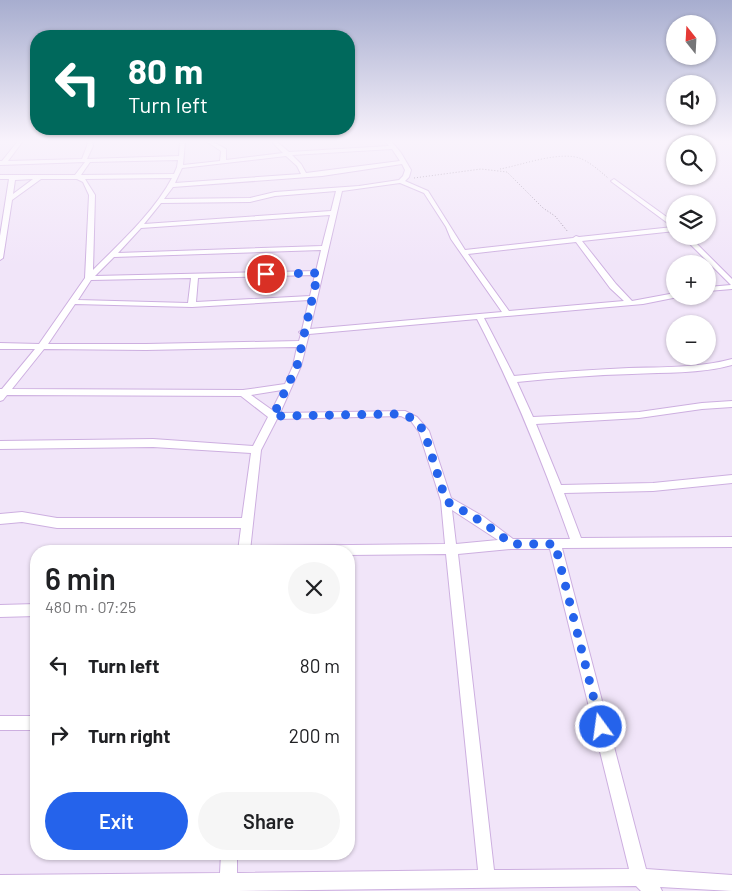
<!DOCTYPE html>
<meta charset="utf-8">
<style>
body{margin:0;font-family:Barlow,sans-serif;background:#f6f6f6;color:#202124;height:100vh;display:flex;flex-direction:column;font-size:19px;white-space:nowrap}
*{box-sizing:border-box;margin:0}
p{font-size:16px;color:#757577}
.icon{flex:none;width:28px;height:28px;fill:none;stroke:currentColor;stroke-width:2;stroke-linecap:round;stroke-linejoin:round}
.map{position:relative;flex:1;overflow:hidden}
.sheet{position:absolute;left:30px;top:545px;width:325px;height:315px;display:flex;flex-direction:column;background:#fff;border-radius:20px;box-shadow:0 1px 4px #0004}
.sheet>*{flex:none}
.guide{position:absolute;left:30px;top:30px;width:325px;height:105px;border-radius:20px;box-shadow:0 1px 4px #0004;background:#00695c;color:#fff;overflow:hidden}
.needle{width:32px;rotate:342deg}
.buttons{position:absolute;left:666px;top:15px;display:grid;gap:10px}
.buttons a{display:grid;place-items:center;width:50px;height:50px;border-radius:50%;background:#fff;box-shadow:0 1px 4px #0004;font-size:25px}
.pin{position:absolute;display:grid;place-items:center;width:42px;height:42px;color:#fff;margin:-21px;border:2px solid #fff;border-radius:50%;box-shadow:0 1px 5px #0007}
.me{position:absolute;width:55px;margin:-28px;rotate:346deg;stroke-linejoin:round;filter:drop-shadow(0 0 4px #0008)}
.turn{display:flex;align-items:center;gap:18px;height:105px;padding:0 15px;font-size:22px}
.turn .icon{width:65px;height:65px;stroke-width:2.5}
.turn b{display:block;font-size:35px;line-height:42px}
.round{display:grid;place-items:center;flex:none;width:52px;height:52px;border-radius:26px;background:#f6f6f6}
.head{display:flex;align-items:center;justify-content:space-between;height:85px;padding:0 15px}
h1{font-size:30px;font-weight:600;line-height:38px}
.action{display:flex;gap:10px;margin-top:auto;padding:10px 15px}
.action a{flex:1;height:58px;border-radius:30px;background:#2563eb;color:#fff;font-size:20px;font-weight:600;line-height:58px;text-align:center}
.action a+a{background:#f6f6f6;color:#202124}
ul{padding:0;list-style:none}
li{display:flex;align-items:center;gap:15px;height:70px;padding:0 15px}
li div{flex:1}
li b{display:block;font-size:19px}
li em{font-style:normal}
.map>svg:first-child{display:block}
</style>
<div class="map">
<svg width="732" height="891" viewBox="0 0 732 891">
<rect width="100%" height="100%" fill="#f1e5f9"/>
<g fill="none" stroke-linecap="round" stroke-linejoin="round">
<!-- minor casing -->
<g stroke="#cdafe0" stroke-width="2">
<g id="minor">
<path d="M 18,141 L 23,141 L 8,161 L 82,159 L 87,146 L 88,141 L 92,141 L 93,146 L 87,159 L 179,156 L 180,141 L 185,141 L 183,165 L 220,161 L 221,151 L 206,141 L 211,141 L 226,149 L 226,160 L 283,153 L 271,141 L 276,141 L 289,152 L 389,146 L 385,141 L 391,141 L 401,153 L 411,170 L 409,177 L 405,181 L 428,191 L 465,250 L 573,238 L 576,236 L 579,237 L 673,227 L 612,182 L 611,181 L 614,179 L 675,223 L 675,231 L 582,241 L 616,284 L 632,301 L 675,293 L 675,296 L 678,297 L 643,304 L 484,318 L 514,376 C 553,372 591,370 629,368 C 663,367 699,368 732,359 L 732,365 C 700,374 665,372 632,374 C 594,375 555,378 517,382 L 533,417 L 639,412 L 702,403 L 732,401 L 732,407 L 702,409 L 639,418 L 536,424 L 561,485 L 653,483 L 732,475 L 732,483 L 653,491 L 564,493 L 581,538 L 732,537 L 732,547 L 562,548 L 646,869 L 732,875 L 732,891 L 660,887 L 662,891 L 641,891 L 636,886 L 237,891 L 0,891 L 0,875 L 220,873 L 221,854 L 237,854 L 237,873 L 478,870 L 446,554 L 349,555 L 349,551 L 251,551 L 253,547 L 257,546 L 445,544 L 441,501 L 419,432 L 411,421 L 401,416 L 277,419 L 261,450 L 250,551 L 238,551 L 241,528 L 57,528 L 22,522 L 0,524 L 0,514 L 22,512 L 57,518 L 242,518 L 251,453 L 153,447 L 0,449 L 0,441 L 153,439 L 253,446 L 268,417 L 241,396 L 7,395 L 3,400 L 0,401 L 0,389 L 2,389 L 35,349 L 0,349 L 0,343 L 39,344 L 85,278 L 89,195 L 83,182 L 77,179 L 41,179 L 12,200 L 3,258 L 0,260 L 0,236 L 9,179 L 0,179 L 0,175 L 75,175 L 85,162 L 0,165 L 0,161 L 2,161 ZM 392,149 L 400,161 L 306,173 L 301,164 L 292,155 ZM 286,156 L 297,166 L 301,174 L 175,183 L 182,168 ZM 178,160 L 177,167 L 174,174 L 81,175 L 90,162 ZM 402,164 L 405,170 L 403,176 L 399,180 L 359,186 L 275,192 L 250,198 L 164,199 L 173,187 L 322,176 ZM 172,178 C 154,212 120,243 93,270 L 95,195 L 85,179 ZM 33,179 L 13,194 L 15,180 ZM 400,183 L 424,193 L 446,227 L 451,239 L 502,312 L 310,329 L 342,191 ZM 336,191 L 331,211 L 144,224 L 161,203 L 250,202 L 275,196 ZM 330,215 L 322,246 L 118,253 L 141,228 ZM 576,242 L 610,288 L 624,301 L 509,311 L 468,254 ZM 321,250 L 316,271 L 95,276 L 114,257 ZM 315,275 L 310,296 L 196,302 L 198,278 ZM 191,278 L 188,303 L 78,300 L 91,280 ZM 309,300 L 302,330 L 299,332 L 301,334 L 299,341 L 146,344 L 48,344 L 75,304 L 192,307 ZM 477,319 C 514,390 543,463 570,539 L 513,539 L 484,517 L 451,498 L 429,431 L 417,417 L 405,411 L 280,413 L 301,366 L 309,334 ZM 297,347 L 293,366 L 285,384 L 243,390 L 12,389 L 44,349 L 146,350 ZM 282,390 L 272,410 L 251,395 ZM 452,510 L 498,540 L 456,544 ZM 511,549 L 550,549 L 629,869 L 494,870 L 458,554 Z"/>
<path d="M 682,236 L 689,236 L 732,279 L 732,289 L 708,291 L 708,287 L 731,285 Z"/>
<path d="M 36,604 L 36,616 L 0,617 L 0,605 Z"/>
<rect x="0" y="716" width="36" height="14"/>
</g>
</g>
<!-- path -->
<g stroke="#877b8f" stroke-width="1" stroke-dasharray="1 2" stroke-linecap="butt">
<path d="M 500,169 C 522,165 561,150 582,159 C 592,164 600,171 608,178"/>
<path d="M 414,178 L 481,169 L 507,172 L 543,208 L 555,216 L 568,232"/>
</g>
<!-- minor -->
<use href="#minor" fill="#fff" fill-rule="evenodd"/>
</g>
<!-- sky -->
<linearGradient id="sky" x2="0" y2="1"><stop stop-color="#a7adcf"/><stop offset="0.53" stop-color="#f9f3fc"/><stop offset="1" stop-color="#f9f3fc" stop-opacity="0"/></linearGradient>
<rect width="732" height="266" fill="url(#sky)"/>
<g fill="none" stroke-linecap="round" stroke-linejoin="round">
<!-- route -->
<path stroke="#2563eb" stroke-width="9" stroke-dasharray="0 16.2" d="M 266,274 L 318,273 L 297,366 L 273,416 L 402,414 L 414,419 L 424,431 L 446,501 C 469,514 491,526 511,544 L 555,544 L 601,727"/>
</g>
</svg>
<div class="buttons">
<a><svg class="needle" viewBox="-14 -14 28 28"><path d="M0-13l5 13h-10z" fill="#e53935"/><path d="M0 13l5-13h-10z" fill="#757577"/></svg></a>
<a><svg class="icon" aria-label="sound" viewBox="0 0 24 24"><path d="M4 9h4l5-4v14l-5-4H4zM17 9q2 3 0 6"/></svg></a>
<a><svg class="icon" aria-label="search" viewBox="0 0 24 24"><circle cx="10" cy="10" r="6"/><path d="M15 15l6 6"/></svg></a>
<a><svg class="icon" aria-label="layers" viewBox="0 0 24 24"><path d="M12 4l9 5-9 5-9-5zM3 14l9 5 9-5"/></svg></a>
<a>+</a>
<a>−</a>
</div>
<div class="pin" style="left:266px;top:274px;background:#d93025"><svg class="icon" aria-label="arrive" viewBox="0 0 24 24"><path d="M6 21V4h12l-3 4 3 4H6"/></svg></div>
<svg class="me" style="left:601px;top:727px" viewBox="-20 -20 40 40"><circle r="17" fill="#2563eb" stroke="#fff" stroke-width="3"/><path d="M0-11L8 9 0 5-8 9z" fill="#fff"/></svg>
<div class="guide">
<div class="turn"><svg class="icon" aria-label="left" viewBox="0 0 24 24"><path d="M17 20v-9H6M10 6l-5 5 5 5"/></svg><div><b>80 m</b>Turn left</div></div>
</div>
<section class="sheet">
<div class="head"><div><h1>6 min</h1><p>480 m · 07:25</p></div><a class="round"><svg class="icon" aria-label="close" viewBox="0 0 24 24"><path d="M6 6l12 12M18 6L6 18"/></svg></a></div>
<ul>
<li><svg class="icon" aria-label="left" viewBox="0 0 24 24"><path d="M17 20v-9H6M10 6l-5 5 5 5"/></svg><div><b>Turn left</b></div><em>80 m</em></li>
<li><svg class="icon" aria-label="right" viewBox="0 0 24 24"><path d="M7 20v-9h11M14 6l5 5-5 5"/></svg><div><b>Turn right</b></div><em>200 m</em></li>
</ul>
<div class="action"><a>Exit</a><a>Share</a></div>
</section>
</div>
